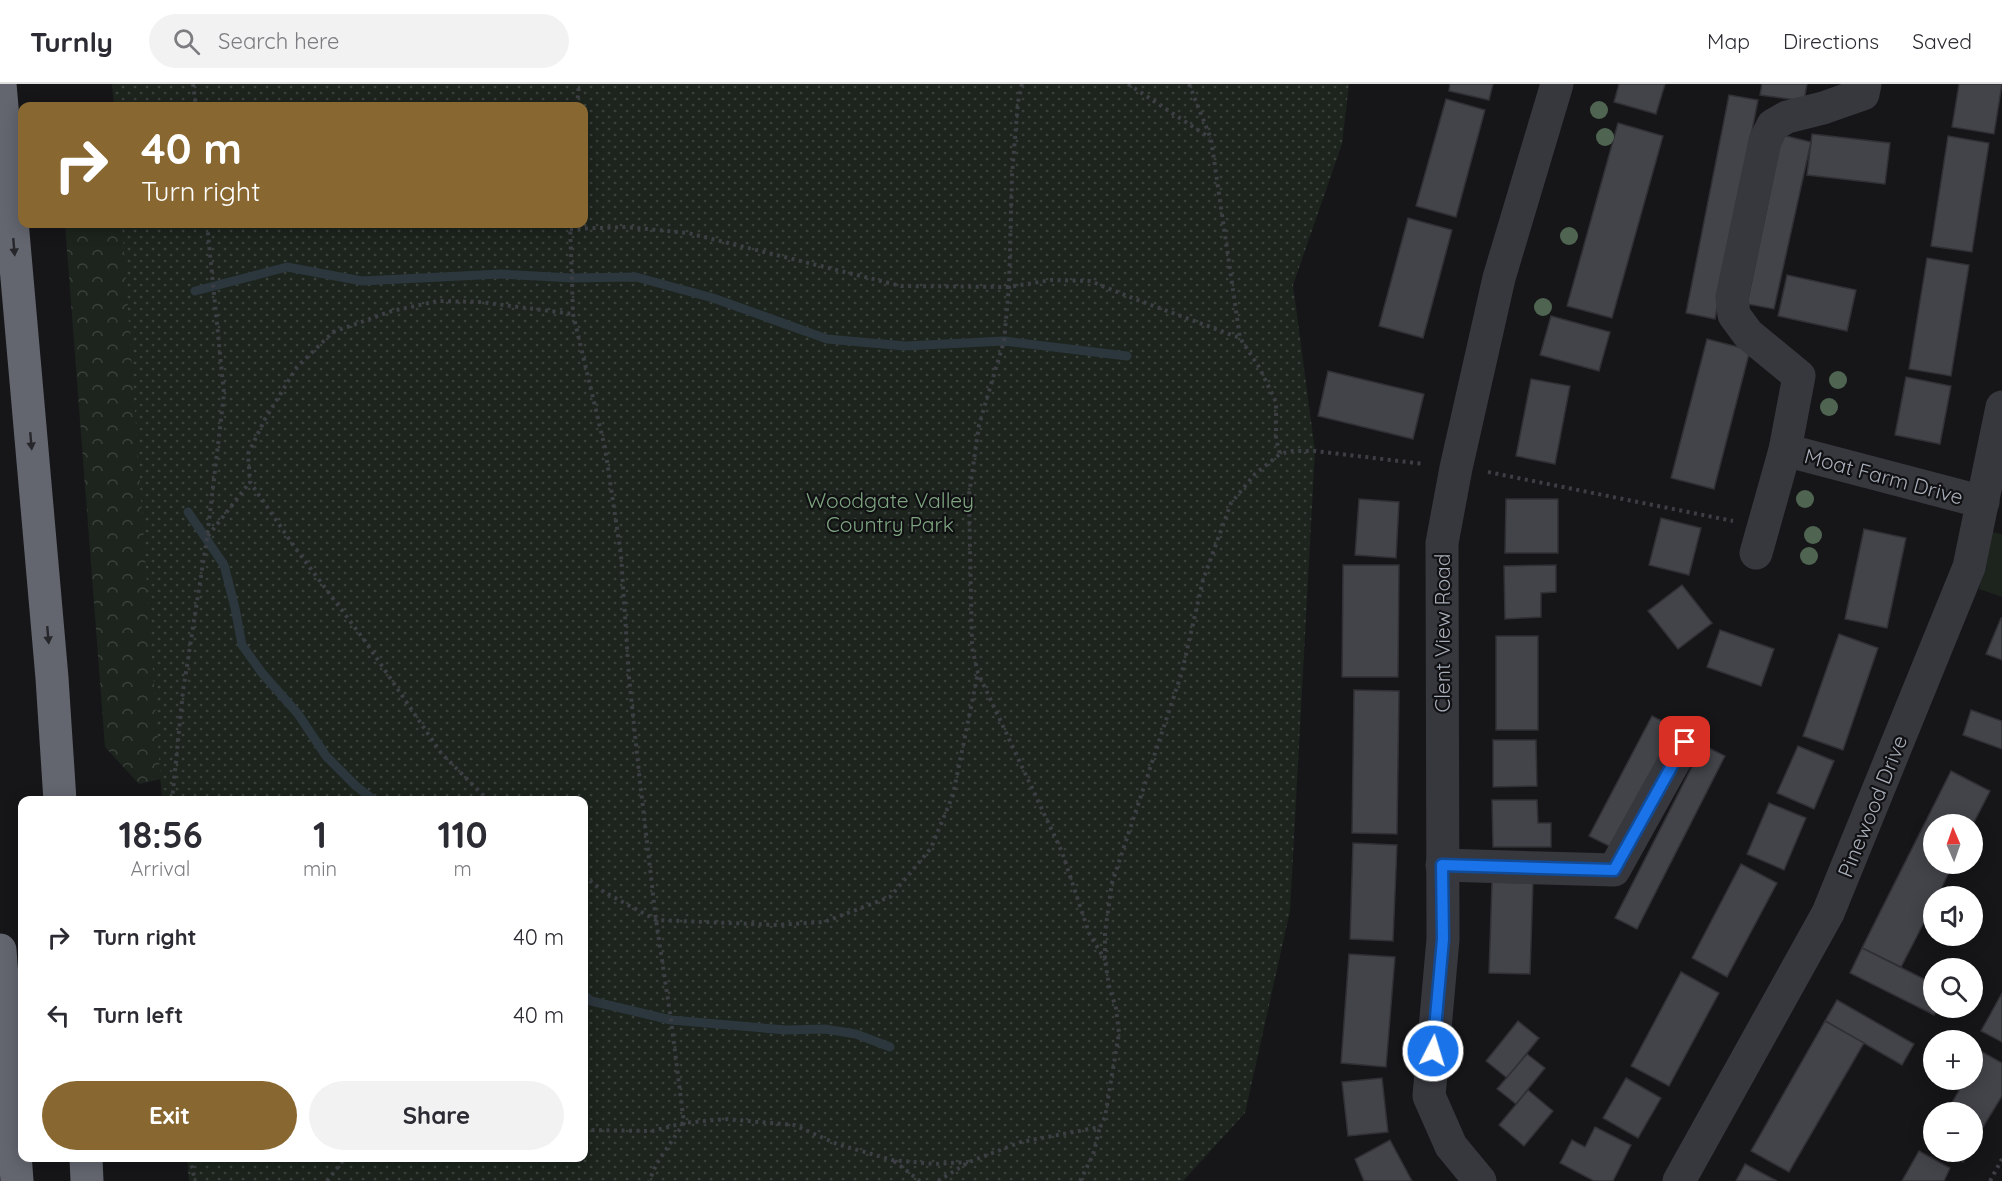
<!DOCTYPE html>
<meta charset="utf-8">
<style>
body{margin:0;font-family:Quicksand,sans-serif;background:#f2f2f3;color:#2b2b33;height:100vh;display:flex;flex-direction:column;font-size:22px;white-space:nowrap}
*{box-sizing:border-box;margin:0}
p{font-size:20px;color:#7c7c81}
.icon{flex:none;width:33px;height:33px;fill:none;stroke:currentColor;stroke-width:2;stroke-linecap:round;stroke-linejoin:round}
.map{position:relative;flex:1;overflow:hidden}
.panel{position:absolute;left:18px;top:712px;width:570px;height:366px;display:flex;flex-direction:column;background:#fff;border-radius:12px;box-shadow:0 3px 15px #0003}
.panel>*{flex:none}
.banner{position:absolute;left:18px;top:18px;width:570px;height:126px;border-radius:12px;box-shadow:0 3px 15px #0003;background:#886730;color:#fff;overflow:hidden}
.needle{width:39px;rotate:358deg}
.controls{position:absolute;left:1923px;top:730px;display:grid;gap:12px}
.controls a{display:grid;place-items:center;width:60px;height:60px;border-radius:50%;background:#fff;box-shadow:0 3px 15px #0003;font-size:30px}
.pin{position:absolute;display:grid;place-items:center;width:51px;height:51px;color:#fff;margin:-26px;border-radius:12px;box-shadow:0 3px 9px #0006}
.me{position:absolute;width:66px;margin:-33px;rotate:5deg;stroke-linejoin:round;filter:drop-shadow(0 0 4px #0008)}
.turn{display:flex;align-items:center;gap:21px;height:126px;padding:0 24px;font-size:27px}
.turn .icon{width:78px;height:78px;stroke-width:2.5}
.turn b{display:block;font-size:42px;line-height:51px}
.eta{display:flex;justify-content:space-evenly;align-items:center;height:102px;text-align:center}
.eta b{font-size:36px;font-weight:800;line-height:42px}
.cta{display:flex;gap:12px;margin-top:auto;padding:12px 24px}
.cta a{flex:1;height:69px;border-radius:36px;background:#886730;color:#fff;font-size:24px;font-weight:800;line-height:69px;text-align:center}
.cta a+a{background:#f2f2f3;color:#2b2b33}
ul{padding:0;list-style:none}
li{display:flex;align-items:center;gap:18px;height:78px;padding:0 24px}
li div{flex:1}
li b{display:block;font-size:22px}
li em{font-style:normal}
header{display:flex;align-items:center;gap:36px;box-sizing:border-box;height:84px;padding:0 30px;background:#fff;border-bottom:2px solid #e1e1e2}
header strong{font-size:28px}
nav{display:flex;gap:33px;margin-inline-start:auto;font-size:21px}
.search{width:420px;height:54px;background:#f2f2f3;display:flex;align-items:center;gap:15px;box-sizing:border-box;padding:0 21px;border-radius:33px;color:#7c7c81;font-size:22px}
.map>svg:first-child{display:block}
</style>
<header>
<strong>Turnly</strong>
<div class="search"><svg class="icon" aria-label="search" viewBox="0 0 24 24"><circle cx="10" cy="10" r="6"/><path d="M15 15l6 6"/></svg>Search here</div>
<nav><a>Map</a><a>Directions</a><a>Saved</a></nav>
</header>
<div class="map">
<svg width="2002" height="1097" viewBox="0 0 2002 1097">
<defs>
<pattern id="forest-crowns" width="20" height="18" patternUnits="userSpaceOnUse" patternTransform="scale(1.5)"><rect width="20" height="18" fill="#1c241d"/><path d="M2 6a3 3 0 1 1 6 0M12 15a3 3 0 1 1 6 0" fill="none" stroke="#3a413c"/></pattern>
<pattern id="park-dots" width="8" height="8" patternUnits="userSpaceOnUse" patternTransform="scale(1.5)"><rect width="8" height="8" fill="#1c241d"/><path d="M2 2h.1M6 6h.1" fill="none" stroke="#3a413c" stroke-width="1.8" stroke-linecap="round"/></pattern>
</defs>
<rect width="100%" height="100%" fill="#161619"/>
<!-- green -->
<path fill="#1c241d" d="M 1992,448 L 2002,450 L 2002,513 L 1979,505 Z"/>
<!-- forest -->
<path fill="url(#forest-crowns)" d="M 65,140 L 559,140 L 171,637 L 161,695 L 139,700 L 105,663 Z"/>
<!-- park -->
<path fill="url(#park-dots)" d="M 112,0 L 1349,0 L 1342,60 L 1293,201 L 1315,367 L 1290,827 L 1245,1029 L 1183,1097 L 189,1097 L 187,1074 L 584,1074 L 584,717 L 162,717 L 122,140 L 584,140 L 584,22 L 114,22 Z"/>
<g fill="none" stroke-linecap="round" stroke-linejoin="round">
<!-- stream -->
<g stroke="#2c363d" stroke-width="9">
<path d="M 195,207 L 287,183 L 362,197 L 500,190 L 572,194 L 636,193 L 713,214 L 827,255 L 905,262 L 1004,257 L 1127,272"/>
<path d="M 188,428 L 224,481 L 235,524 L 242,561 L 262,589 L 298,630 L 326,672 L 356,702 L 375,717"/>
<path d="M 584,911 L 591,917 L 671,936 L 786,946 L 825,945 L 856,950 L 890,963"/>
</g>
</g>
<!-- building -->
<g fill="#424449" stroke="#303035" stroke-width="1.5">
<path d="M 1450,0 L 1493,0 L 1489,16 L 1449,7 Z"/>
<path d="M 1619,0 L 1665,0 L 1656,30 L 1614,18 Z"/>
<path d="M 1762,0 L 1807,0 L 1804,17 L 1760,11 Z"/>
<path d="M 1959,0 L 2002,0 L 1994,50 L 1952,43 Z"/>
<path d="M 1729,11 L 1758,16 L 1715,235 L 1686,229 Z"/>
<path d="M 1446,15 L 1485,26 L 1456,133 L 1416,122 Z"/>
<path d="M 1618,39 L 1663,52 L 1612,234 L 1567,222 Z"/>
<path d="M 1812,50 L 1890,59 L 1885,100 L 1807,91 Z"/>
<path d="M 1782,51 L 1811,58 L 1774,225 L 1747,220 Z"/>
<path d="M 1948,52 L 1989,59 L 1972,168 L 1931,162 Z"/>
<path d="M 1408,134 L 1452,146 L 1423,254 L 1379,242 Z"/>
<path d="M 1927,174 L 1969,181 L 1951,292 L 1909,285 Z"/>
<path d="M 1787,191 L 1856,206 L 1847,247 L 1778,232 Z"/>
<path d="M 1551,232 L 1610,248 L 1599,287 L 1540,271 Z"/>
<path d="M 1707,255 L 1750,266 L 1714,405 L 1671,394 Z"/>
<path d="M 1328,287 L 1424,310 L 1413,355 L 1318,332 Z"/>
<path d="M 1906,293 L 1951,302 L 1940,360 L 1895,351 Z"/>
<path d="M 1531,295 L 1570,302 L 1555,380 L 1516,372 Z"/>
<path d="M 1359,415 L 1399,418 L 1396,474 L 1355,471 Z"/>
<path d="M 1506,415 L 1558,415 L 1558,469 L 1505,469 Z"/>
<path d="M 1661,434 L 1701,444 L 1689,491 L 1649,481 Z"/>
<path d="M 1864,445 L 1906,454 L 1887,544 L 1845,535 Z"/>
<path d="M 1343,481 L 1399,481 L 1398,593 L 1342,593 Z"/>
<path d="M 1556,481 L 1556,508 L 1541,509 L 1541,533 L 1505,535 L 1504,482 Z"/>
<path d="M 1682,501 L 1712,539 L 1678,565 L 1648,527 Z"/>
<path d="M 2001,534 L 2002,534 L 2002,576 L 1986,570 Z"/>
<path d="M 1720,546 L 1774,565 L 1761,602 L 1707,583 Z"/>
<path d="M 1839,550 L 1878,564 L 1843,666 L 1803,652 Z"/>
<rect x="1496" y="552" width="42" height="94"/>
<path d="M 1354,606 L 1399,607 L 1397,750 L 1352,749 Z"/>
<path d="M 1971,626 L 2002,637 L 2002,665 L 1963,651 Z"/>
<path d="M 1652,632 L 1676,644 L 1613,764 L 1589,752 Z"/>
<path d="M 1493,656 L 1536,656 L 1537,702 L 1493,703 Z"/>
<path d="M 1703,661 L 1725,672 L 1637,845 L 1615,834 Z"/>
<path d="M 1798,662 L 1834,677 L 1814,725 L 1777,709 Z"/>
<path d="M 1951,687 L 1990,707 L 1972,742 L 1934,741 L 1934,780 L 1953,780 L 1937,813 L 1934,813 L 1934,819 L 1901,883 L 1862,864 Z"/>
<path d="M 1492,716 L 1537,716 L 1538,739 L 1551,739 L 1551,763 L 1493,763 Z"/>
<path d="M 1769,719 L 1806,734 L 1784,786 L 1747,770 Z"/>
<path d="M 1353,759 L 1397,761 L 1393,857 L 1350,855 Z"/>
<path d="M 1741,780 L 1777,799 L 1727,893 L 1692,874 Z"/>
<path d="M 1492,798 L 1533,799 L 1530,890 L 1489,889 Z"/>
<path d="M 1862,864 L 1934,900 L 1934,924 L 1938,924 L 1934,931 L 1850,889 Z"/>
<path d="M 1349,870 L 1395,873 L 1386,983 L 1341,979 Z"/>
<path d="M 1681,888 L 1719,909 L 1669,1002 L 1631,982 Z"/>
<path d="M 2002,909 L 2002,958 L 1981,947 Z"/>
<path d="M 1837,916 L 1914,960 L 1902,981 L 1825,937 Z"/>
<path d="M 1518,937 L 1539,954 L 1507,994 L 1486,977 Z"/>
<path d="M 1825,937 L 1864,959 L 1789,1088 L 1751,1067 Z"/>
<path d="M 1972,962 L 2002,979 L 2002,1012 L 1972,1061 L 1972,1029 L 1946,1029 L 1965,996 L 1972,996 Z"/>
<path d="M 1527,970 L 1545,984 L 1516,1020 L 1497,1005 Z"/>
<path d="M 1382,994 L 1388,1048 L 1348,1052 L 1342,998 Z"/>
<path d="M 1626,994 L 1661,1014 L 1638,1054 L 1603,1034 Z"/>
<path d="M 1528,1006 L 1553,1027 L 1524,1062 L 1499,1041 Z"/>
<path d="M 1595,1043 L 1631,1061 L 1613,1097 L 1594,1097 L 1560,1079 L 1572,1056 L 1585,1063 Z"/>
<path d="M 1390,1056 L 1412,1097 L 1364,1097 L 1355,1075 Z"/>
<path d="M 1919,1067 L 1950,1084 L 1944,1097 L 1902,1097 Z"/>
<path d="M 1945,1068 L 1969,1068 L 1963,1078 Z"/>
<path d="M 1745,1080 L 1777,1097 L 1736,1097 Z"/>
</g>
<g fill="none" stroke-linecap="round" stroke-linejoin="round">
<!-- path -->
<g stroke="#3d3f45" stroke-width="4" stroke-dasharray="3 4.5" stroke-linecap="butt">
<path d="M 193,0 L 196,22"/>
<path d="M 1022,0 L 1018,18 L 1012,91 L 1009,203 L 1004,257 L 979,341 L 969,411 L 972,564 L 978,589 L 1062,768 L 1089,849 L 1105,876"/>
<path d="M 1128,0 L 1210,54"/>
<path d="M 1189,0 L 1211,55 L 1240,254 L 1259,283 L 1276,318 L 1276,355 L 1280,370 L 1292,367 L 1315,367 L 1424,380"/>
<path d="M 577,22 L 579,0"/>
<path d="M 570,140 L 573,230 L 605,364 L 621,471 L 629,593 L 639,689 L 656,836 L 671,936 L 684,1039 L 657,1079 L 649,1097"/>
<path d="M 570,145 L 626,143 L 688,149 L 901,202 L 1009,203 L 1051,196 L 1090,197 L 1135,215 L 1240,254"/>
<path d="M 1488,388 L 1733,437"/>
<path d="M 208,452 L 250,398"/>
<path d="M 172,717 L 183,607 L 207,454 L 224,310 L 207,140"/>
<path d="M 489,717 L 441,669 L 365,557 L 296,465 L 250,398 L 248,370 L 265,335 L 297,283 L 333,248 L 392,227 L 438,217 L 480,218 L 573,230"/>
<path d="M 584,792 L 604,808 L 656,836 L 777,841 L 824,838 L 890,813 L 931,764 L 953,711 L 978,589"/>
<path d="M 584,1046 L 652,1047 L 684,1039 L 725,1035 L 794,1041 L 837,1060 L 892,1076 L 934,1080 L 968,1078"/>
<path d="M 190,1074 L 195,1097"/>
<path d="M 894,1077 L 920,1097"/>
<path d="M 327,1097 L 345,1074"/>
<path d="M 938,1097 L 969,1078 L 1021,1058 L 1100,1043 L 1105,1033 L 1119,949 L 1116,924 L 1109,902 L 1105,876 L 1105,848 L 1112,799 L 1182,588 L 1203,496 L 1231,419 L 1255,390 L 1280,370"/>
<path d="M 1080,1097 L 1093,1071 L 1100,1043"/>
<path d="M 1990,1097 L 2002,1075"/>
</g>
<!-- minor -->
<g stroke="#37383e" stroke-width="33">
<path d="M 1785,366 L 1983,418"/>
<path d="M 1756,469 L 1785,366 L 1799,292 L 1748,250 L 1734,231 L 1732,213 L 1765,57 L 1773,41 L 1787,33 L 1823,24 L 1863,10 L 1865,0"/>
<path d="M 1442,781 L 1614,786 L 1685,658"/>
<path d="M 1480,1097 L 1451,1062 L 1429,1012 L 1443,855 L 1442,459 L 1456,384 L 1499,194 L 1557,0"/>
<path d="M 1679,1097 L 1828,829 L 1969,483 L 2002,323"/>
</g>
<!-- highway -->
<g stroke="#63666f" stroke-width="33">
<path d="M 0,0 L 52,594 L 60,717"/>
<path d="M 0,866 L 17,1097"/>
<path d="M 86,1074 L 87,1097"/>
</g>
</g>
<!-- trees -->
<g fill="#4f6552">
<circle cx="1599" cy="26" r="9"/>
<circle cx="1605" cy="53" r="9"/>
<circle cx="1569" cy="152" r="9"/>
<circle cx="1543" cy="223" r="9"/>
<circle cx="1838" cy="296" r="9"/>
<circle cx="1829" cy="323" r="9"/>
<circle cx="1805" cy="415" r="9"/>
<circle cx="1813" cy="451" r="9"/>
<circle cx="1809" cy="472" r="9"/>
</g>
<!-- one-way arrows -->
<defs><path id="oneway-solid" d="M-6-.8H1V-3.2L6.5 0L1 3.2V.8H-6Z" transform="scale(1.5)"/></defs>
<g fill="#26262b">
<use href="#oneway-solid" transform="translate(14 163) rotate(85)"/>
<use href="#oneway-solid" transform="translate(31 357) rotate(85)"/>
<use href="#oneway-solid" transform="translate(48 551) rotate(85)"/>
</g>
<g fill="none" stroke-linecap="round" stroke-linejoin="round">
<!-- route casing -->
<g stroke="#114b97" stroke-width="15">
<path id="route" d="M 1433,967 L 1443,855 L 1442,781 L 1614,786 L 1685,658"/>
</g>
<!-- route -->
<use href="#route" stroke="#1a73e8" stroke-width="10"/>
</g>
<g text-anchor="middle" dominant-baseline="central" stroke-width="4.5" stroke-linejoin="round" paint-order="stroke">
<!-- street labels -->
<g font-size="21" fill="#a8aeb9" stroke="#111114">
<text transform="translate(1884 392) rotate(15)">Moat Farm Drive</text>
<text transform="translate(1442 549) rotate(-90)">Clent View Road</text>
<text transform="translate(1872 722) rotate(-68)">Pinewood Drive</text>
</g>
<!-- park labels -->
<g font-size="21" fill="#7ea580" stroke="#111114">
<text x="890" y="416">Woodgate Valley<tspan x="890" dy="24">Country Park</tspan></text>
</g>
</g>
</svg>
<div class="controls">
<a><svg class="needle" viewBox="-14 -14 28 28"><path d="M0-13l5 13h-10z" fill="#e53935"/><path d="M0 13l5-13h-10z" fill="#7c7c81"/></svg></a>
<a><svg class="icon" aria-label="sound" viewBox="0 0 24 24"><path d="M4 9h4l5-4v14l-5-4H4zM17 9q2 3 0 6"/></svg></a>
<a><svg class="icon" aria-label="search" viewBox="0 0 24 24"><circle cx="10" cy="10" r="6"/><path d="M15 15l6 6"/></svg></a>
<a>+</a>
<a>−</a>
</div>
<div class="pin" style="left:1685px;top:658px;background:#d93025"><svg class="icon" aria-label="arrive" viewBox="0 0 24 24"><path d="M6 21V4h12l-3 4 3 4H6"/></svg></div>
<svg class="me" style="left:1433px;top:967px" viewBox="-20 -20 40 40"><circle r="17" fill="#1a73e8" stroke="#fff" stroke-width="3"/><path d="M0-11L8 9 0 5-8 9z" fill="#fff"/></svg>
<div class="banner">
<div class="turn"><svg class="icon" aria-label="right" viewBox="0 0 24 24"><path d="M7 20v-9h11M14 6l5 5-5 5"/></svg><div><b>40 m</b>Turn right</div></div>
</div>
<section class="panel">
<div class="eta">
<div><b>18:56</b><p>Arrival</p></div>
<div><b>1</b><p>min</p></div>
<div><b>110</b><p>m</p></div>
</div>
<ul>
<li><svg class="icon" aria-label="right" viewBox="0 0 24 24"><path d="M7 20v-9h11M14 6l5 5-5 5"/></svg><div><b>Turn right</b></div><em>40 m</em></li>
<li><svg class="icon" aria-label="left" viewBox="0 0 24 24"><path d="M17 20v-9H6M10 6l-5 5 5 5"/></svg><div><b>Turn left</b></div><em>40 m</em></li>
</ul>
<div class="cta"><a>Exit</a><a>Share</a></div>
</section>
</div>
